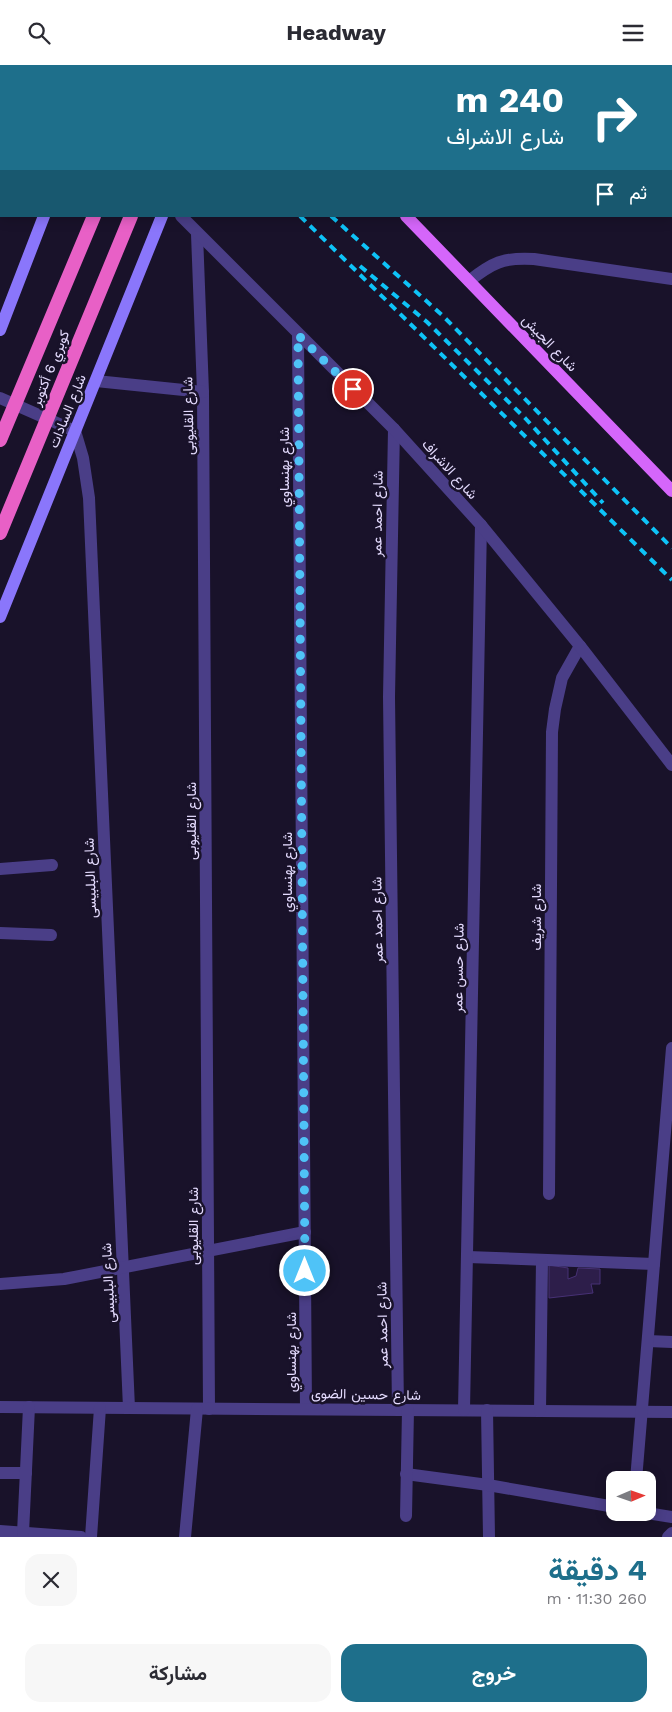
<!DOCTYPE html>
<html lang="ar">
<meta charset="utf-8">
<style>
body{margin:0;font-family:"Work Sans",Vazirmatn,sans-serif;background:#f7f7f7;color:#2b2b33;direction:rtl;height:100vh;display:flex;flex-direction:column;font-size:19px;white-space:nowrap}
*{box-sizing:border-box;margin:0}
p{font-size:16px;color:#7c7c81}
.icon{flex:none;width:28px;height:28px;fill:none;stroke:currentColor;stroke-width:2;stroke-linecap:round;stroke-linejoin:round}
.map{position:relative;height:1472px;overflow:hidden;direction:ltr}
.details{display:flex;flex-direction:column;background:#fff;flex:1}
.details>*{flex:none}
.banner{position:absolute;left:0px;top:0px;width:672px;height:152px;box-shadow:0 2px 12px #0003;direction:rtl;background:#1e6f8b;color:#fff;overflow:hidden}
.needle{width:32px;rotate:88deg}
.fabs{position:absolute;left:606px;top:1406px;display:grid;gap:10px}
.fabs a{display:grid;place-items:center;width:50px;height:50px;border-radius:10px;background:#fff;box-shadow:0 2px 12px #0003;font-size:25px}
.pin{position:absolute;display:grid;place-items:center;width:42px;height:42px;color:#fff;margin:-21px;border:2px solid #fff;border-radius:50%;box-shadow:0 1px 5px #0007}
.me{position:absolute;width:55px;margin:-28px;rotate:0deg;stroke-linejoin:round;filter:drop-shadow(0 0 4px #0008)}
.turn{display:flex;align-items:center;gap:18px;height:105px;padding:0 25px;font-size:22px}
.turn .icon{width:65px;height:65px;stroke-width:2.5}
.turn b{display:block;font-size:35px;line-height:42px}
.then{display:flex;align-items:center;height:48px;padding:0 25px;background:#0003;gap:10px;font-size:19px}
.round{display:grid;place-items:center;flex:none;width:52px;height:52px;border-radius:15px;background:#f7f7f7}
.head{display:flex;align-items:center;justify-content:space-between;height:85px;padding:0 25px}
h1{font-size:30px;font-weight:700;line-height:38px;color:#1e6f8b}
.cta{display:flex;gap:10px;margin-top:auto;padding:10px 25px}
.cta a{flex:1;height:58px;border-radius:15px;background:#1e6f8b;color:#fff;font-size:20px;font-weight:700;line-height:58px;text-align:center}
.cta a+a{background:#f7f7f7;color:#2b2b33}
header{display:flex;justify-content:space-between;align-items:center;height:65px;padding:0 25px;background:#fff;font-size:22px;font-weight:700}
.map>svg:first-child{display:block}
</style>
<header><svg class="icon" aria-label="menu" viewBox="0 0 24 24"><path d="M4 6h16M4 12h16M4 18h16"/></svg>Headway<svg class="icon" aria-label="search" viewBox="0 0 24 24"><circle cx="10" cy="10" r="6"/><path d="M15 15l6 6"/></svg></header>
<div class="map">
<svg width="672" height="1472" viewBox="0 0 672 1472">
<rect width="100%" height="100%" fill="#19122a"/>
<!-- building -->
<path fill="#2d1e4a" stroke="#473175" d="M 549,1200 L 568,1203 L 568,1214 L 576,1211 L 578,1203 L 600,1204 L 600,1219 L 591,1219 L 593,1228 L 549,1233 Z"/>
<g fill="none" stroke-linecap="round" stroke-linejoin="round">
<!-- minor -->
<g stroke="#4a3e87" stroke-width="12">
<path d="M 546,0 L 555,1"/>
<path d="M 493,1 L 493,0"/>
<path d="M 671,19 L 672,19"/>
<path d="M 0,49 L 1,46"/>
<path d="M 671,122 L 672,122"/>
<path d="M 197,169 L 203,327 L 209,1344"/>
<path d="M 469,216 C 492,198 503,192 534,194 L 672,214"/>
<path d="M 298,270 L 306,1344"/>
<path d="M 96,316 L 203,327"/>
<path d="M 0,333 L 75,366 L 83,393 L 89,433 L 129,1343"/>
<path d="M 394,364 L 389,632 L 398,1345"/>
<path d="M 0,804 L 52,800"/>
<path d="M 0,868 L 51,870"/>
<path d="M 549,1129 L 552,667 L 555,644 L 562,613 L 580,581"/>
<path d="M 468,1192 L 654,1199"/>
<path d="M 0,1219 L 64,1214 L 305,1167"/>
<path d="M 648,1276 L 672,1277"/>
<path d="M 0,1342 L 672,1347"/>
<path d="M 464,1345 L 481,460"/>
<path d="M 487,1345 L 489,1472"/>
<path d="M 540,1346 L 542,1195"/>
<path d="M 0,1408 L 26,1408"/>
<path d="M 406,1409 L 488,1420 L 615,1442"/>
<path d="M 636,1415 L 672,983"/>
<path d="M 647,1448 L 672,1452"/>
<path d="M 406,1451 L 408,1345"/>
<path d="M 0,1466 L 81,1472"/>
<path d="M 23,1468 L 29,1342"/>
<path d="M 91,1472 L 100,1343"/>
<path d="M 185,1472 L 197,1344"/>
<path d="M 668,1472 L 672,1468"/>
</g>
<!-- tertiary -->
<path stroke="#4a3e87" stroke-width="12" d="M 181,151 L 394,364 L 481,460 L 580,581 L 672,700"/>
<!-- secondary -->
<g stroke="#8a76fb" stroke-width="12">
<path d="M 0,265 L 44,151"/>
<path d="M 0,552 L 162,151"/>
</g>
<!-- primary -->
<g stroke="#d566fa" stroke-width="12">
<path d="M 256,0 L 257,1"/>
<path d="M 0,4 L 1,4"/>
<path d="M 406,151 L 672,426"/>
</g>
<!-- trunk -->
<g stroke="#e860c6" stroke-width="14">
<path d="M 155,1 L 156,0"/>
<path d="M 190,1 L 190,0"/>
</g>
<!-- rail -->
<g stroke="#0ec3f7" stroke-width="4" stroke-dasharray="8 6" stroke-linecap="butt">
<path d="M 121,0 L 122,1"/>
<path d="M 162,0 L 164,1"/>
<path d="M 300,151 L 672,515"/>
<path d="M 331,151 L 442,250 L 672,483"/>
<path d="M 360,201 L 427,257 L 525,353 L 603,438"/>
</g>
<!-- trunk-bridge -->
<g stroke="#e860c6" stroke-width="14">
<path d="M 0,375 L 94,151"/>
<path d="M 0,468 L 131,151"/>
</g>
</g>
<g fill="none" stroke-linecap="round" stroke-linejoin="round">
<!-- route -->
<path stroke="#4fc3f7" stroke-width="9" stroke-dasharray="0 16.2" d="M 305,1206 L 298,270 L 353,324"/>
</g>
<g text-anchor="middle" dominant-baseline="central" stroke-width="5" stroke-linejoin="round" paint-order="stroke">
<!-- street labels -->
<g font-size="14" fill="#e4dbfe" stroke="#19122a">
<text transform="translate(550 278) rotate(46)">شارع الجيش</text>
<text transform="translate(50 303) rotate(-68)">كوبري 6 أكتوبر</text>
<text transform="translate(67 346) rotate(-68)">شارع السادات</text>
<text transform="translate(188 351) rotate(-91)">شارع القليوبى</text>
<text transform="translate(284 402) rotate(-90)">شارع بهنساوي</text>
<text transform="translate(450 404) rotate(48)">شارع الاشراف</text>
<text transform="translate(377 449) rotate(-89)">شارع احمد عمر</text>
<text transform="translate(191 756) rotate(-90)">شارع القليوبى</text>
<text transform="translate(287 807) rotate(-90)">شارع بهنساوي</text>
<text transform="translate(90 813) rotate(-92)">شارع البلبيسى</text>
<text transform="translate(536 852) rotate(-90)">شارع شريف</text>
<text transform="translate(377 855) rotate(-91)">شارع احمد عمر</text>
<text transform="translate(458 903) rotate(-89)">شارع حسن عمر</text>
<text transform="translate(193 1161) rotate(-90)">شارع القليوبى</text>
<text transform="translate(108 1218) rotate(-93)">شارع البلبيسى</text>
<text transform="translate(382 1260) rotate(-91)">شارع احمد عمر</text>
<text transform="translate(291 1287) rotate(-90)">شارع بهنساوي</text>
<text transform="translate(366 1329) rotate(1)">شارع حسين الضوى</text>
</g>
</g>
</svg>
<div class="fabs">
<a><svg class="needle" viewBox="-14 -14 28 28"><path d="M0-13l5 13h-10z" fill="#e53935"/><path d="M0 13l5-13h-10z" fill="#7c7c81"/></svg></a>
</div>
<div class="pin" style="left:353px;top:324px;background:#d93025"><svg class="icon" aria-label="arrive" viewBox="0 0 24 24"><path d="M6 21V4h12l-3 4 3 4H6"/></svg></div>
<svg class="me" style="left:305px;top:1206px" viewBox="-20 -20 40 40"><circle r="17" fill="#4fc3f7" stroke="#fff" stroke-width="3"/><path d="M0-11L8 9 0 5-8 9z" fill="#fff"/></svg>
<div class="banner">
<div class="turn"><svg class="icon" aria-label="right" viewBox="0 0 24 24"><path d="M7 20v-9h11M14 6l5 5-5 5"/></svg><div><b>240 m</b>شارع الاشراف</div></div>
<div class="then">ثم<svg class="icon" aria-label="arrive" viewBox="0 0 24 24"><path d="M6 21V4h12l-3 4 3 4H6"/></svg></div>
</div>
</div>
<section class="details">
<div class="head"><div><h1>4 دقيقة</h1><p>260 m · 11:30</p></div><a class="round"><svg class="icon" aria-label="close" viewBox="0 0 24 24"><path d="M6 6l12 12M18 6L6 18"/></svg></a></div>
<div class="cta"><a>خروج</a><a>مشاركة</a></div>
</section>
